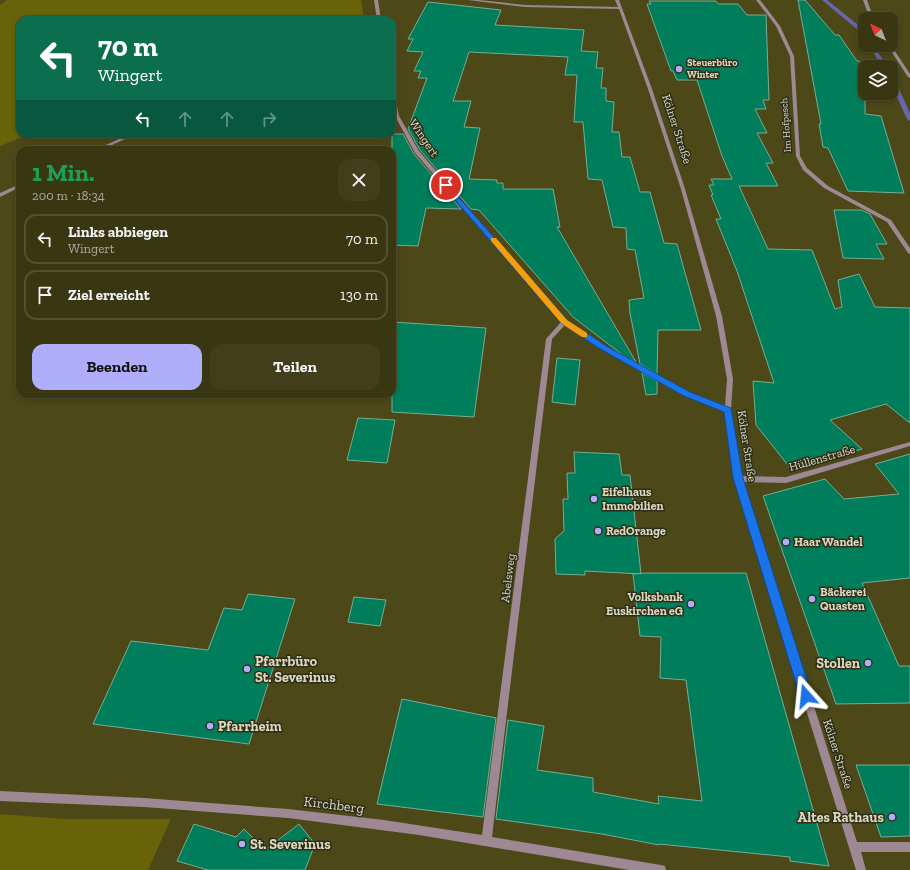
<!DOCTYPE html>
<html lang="de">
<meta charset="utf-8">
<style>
body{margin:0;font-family:"Zilla Slab",serif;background:#403e1b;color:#f1f3f6;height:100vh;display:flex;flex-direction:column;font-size:15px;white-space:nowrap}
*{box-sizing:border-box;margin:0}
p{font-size:13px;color:#abab9f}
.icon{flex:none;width:22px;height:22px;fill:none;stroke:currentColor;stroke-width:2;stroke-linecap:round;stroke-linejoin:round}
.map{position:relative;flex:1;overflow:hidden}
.sheet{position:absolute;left:16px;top:146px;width:380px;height:252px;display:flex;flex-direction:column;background:#393612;border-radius:12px;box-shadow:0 2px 6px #0003,0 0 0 1px #535032}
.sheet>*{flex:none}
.hud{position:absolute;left:16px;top:16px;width:380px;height:122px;border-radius:12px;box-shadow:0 2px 6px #0003,0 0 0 1px #535032;background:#0b6e4f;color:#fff;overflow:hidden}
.needle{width:26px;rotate:317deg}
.controls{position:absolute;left:858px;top:12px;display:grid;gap:8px}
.controls a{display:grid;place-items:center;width:40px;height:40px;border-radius:8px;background:#393612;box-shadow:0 2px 6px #0003,0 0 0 1px #535032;font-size:20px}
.pin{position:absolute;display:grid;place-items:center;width:34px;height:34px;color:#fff;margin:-17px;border:2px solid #fff;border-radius:50%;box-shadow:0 1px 4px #0007}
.me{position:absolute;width:44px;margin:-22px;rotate:342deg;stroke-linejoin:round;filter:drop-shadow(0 0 3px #0008)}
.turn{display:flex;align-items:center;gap:14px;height:84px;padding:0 16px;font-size:18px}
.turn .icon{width:52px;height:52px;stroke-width:2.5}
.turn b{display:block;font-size:28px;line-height:34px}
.lanes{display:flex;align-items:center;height:38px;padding:0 16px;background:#0003;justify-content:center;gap:20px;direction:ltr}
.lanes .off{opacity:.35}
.round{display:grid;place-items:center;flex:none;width:42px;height:42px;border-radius:12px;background:#403e1b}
.overview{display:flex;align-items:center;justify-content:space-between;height:68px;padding:0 16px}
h1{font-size:24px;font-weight:800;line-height:30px;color:#1e9e55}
.button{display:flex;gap:8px;margin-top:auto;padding:8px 16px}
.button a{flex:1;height:46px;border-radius:12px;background:#b0aefa;color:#111;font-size:16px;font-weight:800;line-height:46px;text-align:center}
.button a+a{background:#403e1b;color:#f1f3f6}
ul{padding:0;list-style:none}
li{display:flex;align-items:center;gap:12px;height:50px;margin:0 8px 6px;padding:0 8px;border:2px solid #535032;border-radius:12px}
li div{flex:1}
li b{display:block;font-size:15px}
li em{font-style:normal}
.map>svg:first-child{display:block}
</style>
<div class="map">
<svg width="910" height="870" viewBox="0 0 910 870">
<rect width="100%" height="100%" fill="#4c4818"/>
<!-- green -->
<g fill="#686209">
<path d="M 7,0 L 361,0 L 364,20 L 20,20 L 20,134 L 30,134 L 0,146 L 0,5 Z"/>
<path d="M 0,814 L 63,819 L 171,819 L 148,870 L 0,870 Z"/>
</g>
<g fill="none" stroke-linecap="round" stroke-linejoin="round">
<!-- stream -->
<g fill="#6a66ae" fill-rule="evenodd">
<path d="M 822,0 L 827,0 L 862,28 L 865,33 L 865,37 L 858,30 Z"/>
<path d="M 869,45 L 873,45 L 888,67 L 882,67 Z"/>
<path d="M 891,76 L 894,78 L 910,113 L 910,121 L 907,119 L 891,84 Z"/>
</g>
</g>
<!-- building -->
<g fill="#007e5b" stroke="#77ad95">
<path d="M 798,0 L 805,0 L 835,35 L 839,35 L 857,61 L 865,62 L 865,114 L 881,116 L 904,193 L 848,191 L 828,148 L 823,147 L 819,124 L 821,124 Z"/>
<path d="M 649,1 L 716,1 L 718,4 L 738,4 L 747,15 L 766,15 L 769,100 L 763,100 L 766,109 L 755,109 L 767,133 L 757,133 L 773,163 L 766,163 L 778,186 L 739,186 L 768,249 L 812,250 L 835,309 L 842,307 L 838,280 L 859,274 L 875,307 L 910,308 L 910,423 L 886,404 L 830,420 L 862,449 L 791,469 L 756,425 L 753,381 L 774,383 L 737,271 L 716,219 L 721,219 L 711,195 L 713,195 L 709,185 L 714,185 L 711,179 L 732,179 L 722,156 L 697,80 L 677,80 L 673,71 L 671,71 L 647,4 L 651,4 Z"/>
<path d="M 428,2 L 501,10 L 495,25 L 584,30 L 581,51 L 598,52 L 596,68 L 603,68 L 601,88 L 606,88 L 606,101 L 614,102 L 612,132 L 619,132 L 622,157 L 630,157 L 640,192 L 650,192 L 664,243 L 677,244 L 701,330 L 658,330 L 657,374 L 640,364 L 630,313 L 629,300 L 644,298 L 635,250 L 627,249 L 626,228 L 613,227 L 602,180 L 588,179 L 583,122 L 574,122 L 577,75 L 565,75 L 568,57 L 469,52 L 453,101 L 471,101 L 464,127 L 480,128 L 469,179 L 497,180 L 497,183 L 503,183 L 503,189 L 553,189 L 560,227 L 557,227 L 636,362 L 624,356 L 573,317 L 479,210 L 471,209 L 420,150 L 408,129 L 427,78 L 418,78 L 421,71 L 414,71 L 423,52 L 407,51 L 413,39 L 408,39 Z"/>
<path d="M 392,134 L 403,134 L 414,154 L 461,209 L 426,208 L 418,246 L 392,245 Z"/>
<path d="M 834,210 L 861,210 L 870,214 L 887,244 L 876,244 L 884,259 L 843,258 Z"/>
<path d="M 392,322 L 486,328 L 474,417 L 392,412 Z"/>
<path d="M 557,358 L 580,360 L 575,405 L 552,402 Z"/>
<path d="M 642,373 L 657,381 L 657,394 L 646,395 Z"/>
<path d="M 358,418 L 395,420 L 387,463 L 347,460 Z"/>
<path d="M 574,452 L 619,454 L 622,475 L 630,475 L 641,574 L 585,571 L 585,575 L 556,574 L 555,539 L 564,531 L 563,499 L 568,499 L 567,473 L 575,473 Z"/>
<path d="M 910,454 L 910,578 L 862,583 L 899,666 L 910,666 L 910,703 L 836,704 L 763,496 L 825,479 L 844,499 L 899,494 L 875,464 Z"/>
<path d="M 647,573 L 746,573 L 829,866 L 790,861 L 790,857 L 659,844 L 659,845 L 602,834 L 496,819 L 508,720 L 544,726 L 537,770 L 593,778 L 593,792 L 659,804 L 658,796 L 702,801 L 686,680 L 660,678 L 661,637 L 640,636 L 633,574 Z"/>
<path d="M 248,594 L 295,599 L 249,744 L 93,724 L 131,641 L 208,650 L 224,608 L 242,610 Z"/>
<path d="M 354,597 L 386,600 L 380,626 L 348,622 Z"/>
<path d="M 402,699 L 496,718 L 483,817 L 377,804 Z"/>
<path d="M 856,765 L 910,765 L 910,836 L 881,837 Z"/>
<path d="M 194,824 L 236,837 L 244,829 L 265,850 L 299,824 L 315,844 L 305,870 L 208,870 L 177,861 Z"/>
</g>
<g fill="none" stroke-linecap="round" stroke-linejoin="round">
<!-- minor -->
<g fill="#9e8893" fill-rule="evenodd">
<path d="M 374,0 L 378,0 L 381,20 L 377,20 Z"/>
<path d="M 468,0 L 479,0 L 525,5 L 618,7 L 615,0 L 619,0 L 652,89 L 685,189 L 722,316 L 733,379 L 731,410 L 741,476 L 786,477 L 910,442 L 910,446 L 786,483 L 743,482 L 857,842 L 910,842 L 910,852 L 861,852 L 866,870 L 856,870 L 734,479 L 725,411 L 685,395 L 603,350 L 565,325 L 552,339 L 492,837 L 661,865 L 665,866 L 666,870 L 629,870 L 419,835 L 288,818 L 144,807 L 0,801 L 0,791 L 144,798 L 288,809 L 384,820 L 482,835 L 546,339 L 561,322 L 415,153 L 395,116 L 392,102 L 392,90 L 394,91 L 399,116 L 419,151 L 566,321 L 607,348 L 689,393 L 725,406 L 727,379 L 716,316 L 681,189 L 648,89 L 619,9 L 525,7 Z"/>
<path d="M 756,0 L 760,0 L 780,26 L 794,56 L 800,156 L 807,168 L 828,186 L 891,220 L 910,248 L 910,254 L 908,253 L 887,222 L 824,188 L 803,170 L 796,156 L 790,56 L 776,26 Z"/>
<path d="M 863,0 L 867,0 L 874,19 L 870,19 Z"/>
<path d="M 887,45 L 891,45 L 910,74 L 910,78 L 908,77 Z"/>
<path d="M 130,134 L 136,134 L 101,150 L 95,150 Z"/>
<path d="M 20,184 L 20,187 L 0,197 L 0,193 Z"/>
</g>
</g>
<!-- route -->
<path fill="#1a73e8" stroke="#114b97" d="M 446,183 L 567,320 L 608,347 L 690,392 L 731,408 L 743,478 L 812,696 L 810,699 L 806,701 L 801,699 L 800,696 L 733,478 L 724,412 L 684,396 L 602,350 L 562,324 L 444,187 L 443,185 Z"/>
<!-- slow -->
<path fill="#f59e0b" d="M 491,238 L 496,238 L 567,320 L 587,333 L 587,337 L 582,337 L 562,324 L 491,241 Z"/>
<!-- markers -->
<g fill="#b0aefa" stroke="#2f2e19" stroke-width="1.5">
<circle cx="679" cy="69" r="4"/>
<circle cx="594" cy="499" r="4"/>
<circle cx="598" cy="531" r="4"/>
<circle cx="786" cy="542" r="4"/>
<circle cx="812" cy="599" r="4"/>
<circle cx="691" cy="604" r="4"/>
<circle cx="868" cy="663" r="4"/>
<circle cx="247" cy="669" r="4"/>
<circle cx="210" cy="726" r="4"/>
<circle cx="892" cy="817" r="4"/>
<circle cx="242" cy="844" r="4"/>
</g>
<g text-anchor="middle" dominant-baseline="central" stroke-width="3" stroke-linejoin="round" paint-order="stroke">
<!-- far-poi labels -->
<g font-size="10" font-weight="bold" fill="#dbdac1" stroke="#2f2e19" text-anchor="start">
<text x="687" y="63">Steuerbüro<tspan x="687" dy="12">Winter</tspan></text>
</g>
<!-- far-street labels -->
<g font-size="10" fill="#dbdac1" stroke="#2f2e19">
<text transform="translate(786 125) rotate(-94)">Im Hofpesch</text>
</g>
<!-- street labels -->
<g font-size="12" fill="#dbdac1" stroke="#2f2e19">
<text transform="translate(677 129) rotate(72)">Kölner Straße</text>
<text transform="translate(424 138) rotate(56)">Wingert</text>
<text transform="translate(747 446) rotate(81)">Kölner Straße</text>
<text transform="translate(822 458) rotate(-16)">Hüllenstraße</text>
<text transform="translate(508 578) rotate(-83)">Abelsweg</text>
<text transform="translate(838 754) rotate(72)">Kölner Straße</text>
</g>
<!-- poi labels -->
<g font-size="12" font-weight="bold" fill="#dbdac1" stroke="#2f2e19" text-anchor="start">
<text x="602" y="492">Eifelhaus<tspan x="602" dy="14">Immobilien</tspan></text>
<text x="606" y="531">RedOrange</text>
<text x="794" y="542">Haar Wandel</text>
<text x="820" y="592">Bäckerei<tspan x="820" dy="14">Quasten</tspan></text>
<text x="683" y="597" text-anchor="end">Volksbank<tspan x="683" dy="14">Euskirchen eG</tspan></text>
</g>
<!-- near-poi labels -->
<g font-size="14" font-weight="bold" fill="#dbdac1" stroke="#2f2e19" text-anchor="start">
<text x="255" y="661">Pfarrbüro<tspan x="255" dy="16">St. Severinus</tspan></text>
<text x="860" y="663" text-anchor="end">Stollen</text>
<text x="218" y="726">Pfarrheim</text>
<text x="884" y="817" text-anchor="end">Altes Rathaus</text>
<text x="250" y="844">St. Severinus</text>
</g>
<!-- near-street labels -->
<g font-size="14" fill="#dbdac1" stroke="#2f2e19">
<text transform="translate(334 805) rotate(7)">Kirchberg</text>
</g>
</g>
</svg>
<div class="controls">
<a><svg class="needle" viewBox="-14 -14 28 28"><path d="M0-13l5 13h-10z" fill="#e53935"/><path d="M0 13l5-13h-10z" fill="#abab9f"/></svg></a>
<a><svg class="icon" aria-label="layers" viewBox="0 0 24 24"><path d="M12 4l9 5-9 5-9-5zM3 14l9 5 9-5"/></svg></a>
</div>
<div class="pin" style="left:446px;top:185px;background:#d93025"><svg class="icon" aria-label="arrive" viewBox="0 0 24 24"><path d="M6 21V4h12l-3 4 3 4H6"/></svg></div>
<svg class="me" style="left:806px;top:696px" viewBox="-20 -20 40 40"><path d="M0-17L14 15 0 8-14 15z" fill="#1a73e8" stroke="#fff" stroke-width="4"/></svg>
<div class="hud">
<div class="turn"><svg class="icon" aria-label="left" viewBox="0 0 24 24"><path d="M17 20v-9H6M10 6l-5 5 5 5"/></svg><div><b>70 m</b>Wingert</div></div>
<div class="lanes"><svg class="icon" aria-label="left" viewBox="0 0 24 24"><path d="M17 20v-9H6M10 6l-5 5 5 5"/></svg><svg class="icon off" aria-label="ahead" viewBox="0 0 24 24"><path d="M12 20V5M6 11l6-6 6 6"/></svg><svg class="icon off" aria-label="ahead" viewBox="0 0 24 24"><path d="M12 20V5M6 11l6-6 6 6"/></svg><svg class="icon off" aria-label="right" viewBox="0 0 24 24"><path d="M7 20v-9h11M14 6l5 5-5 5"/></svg></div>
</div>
<section class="sheet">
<div class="overview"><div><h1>1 Min.</h1><p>200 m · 18:34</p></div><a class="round"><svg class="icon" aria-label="close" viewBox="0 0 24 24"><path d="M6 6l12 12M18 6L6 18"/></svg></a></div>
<ul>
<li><svg class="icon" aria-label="left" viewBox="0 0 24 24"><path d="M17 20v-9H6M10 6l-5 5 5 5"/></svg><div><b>Links abbiegen</b><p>Wingert</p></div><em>70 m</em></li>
<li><svg class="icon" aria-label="arrive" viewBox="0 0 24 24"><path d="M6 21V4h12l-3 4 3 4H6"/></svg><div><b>Ziel erreicht</b></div><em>130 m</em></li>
</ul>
<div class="button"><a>Beenden</a><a>Teilen</a></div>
</section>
</div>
